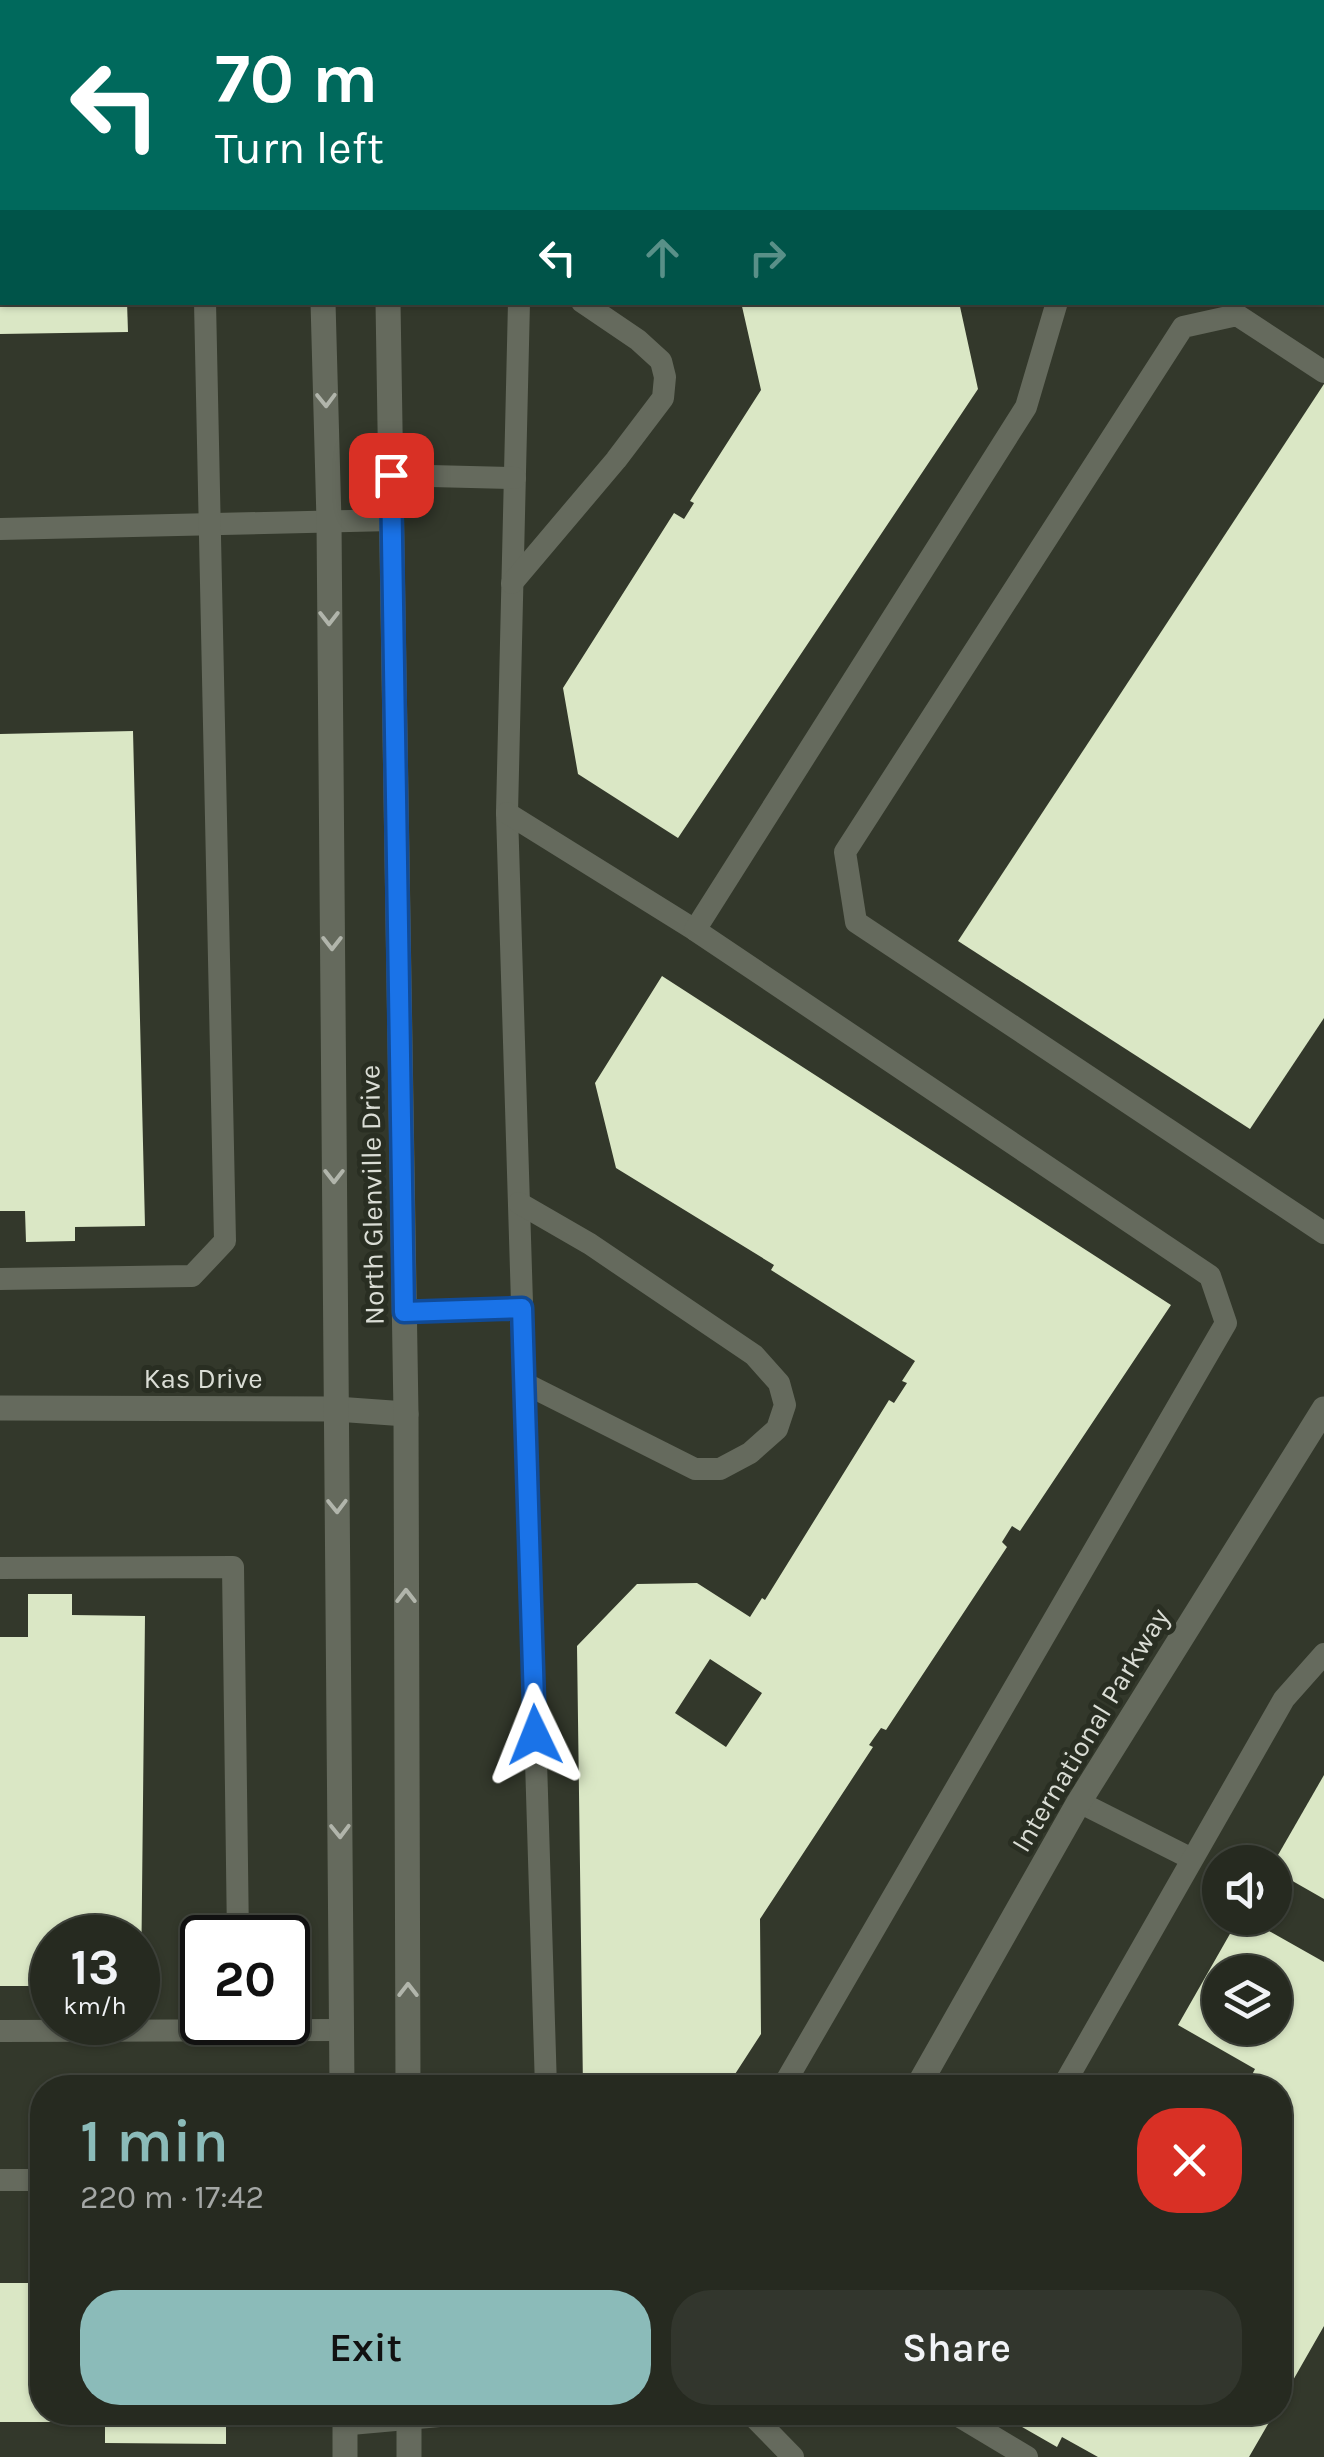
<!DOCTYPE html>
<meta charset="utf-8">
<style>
body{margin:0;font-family:Karla,sans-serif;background:#32362d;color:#f1f3f6;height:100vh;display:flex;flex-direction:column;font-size:38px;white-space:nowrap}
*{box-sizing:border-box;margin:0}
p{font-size:32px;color:#a4a7a5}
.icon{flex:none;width:55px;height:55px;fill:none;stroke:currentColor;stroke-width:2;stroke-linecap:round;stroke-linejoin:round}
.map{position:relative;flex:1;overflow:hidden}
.panel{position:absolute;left:30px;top:2075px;width:1262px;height:350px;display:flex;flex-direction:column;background:#262a20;border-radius:40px;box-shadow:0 2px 8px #0004,0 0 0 2px #42463e}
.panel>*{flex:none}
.top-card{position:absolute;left:0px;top:0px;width:1325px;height:305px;box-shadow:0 2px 8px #0004,0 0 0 2px #42463e;background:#00695c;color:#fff;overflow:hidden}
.tools{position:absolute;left:1202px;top:1845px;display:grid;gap:20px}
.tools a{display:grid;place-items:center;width:90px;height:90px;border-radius:50%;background:#262a20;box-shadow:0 2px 8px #0004,0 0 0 2px #42463e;font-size:50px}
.speed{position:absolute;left:30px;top:1915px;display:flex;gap:20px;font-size:50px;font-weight:700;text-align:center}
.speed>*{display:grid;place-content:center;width:130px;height:130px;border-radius:50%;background:#262a20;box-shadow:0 2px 8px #0004,0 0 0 2px #42463e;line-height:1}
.speed small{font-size:25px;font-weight:400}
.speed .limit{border:5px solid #111;border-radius:15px;background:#fff;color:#111}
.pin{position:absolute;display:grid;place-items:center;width:85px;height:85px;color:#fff;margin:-42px;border-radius:20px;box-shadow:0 5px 15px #0006}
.me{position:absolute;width:110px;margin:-55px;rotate:358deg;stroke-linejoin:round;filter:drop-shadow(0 0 8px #0008)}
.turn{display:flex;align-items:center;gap:35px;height:210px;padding:0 50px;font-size:45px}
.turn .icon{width:130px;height:130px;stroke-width:2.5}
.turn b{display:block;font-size:70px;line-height:85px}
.lanes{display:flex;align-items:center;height:95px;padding:0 50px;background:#0003;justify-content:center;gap:50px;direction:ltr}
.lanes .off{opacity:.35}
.round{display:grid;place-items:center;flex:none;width:105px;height:105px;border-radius:40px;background:#32362d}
.headline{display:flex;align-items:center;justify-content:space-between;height:170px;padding:0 50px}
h1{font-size:60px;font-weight:600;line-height:75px;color:#8bbbb9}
.cta{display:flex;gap:20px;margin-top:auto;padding:20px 50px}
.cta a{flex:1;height:115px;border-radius:40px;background:#8bbbb9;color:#111;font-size:40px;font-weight:600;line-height:115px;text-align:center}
.cta a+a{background:#32362d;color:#f1f3f6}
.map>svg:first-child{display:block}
</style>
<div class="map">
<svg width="1324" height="2457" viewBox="0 0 1324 2457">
<rect width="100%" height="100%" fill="#33382b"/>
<!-- building -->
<g fill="#dae7c5" fill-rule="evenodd">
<path d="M 0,302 L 127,302 L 128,332 L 0,334 Z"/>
<path d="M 741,302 L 959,302 L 978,389 L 678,838 L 578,774 L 563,688 L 674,513 L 684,519 L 694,503 L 690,501 L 761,390 Z"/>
<path d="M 1324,384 L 1324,1018 L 1250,1129 L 958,941 Z"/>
<path d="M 133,731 L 145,1226 L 75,1227 L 75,1241 L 26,1242 L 25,1211 L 0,1211 L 0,734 Z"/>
<path d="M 662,976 L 1171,1305 L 1020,1531 L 1012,1526 L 1002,1542 L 1007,1547 L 886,1730 L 881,1728 L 869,1745 L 873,1747 L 760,1919 L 761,2034 L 726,2088 L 583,2088 L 577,1646 L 637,1584 L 697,1583 L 750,1617 L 762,1598 L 765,1600 L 889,1400 L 894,1403 L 907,1383 L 902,1381 L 915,1361 L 771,1270 L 774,1265 L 616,1168 L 595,1083 ZM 710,1659 L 762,1693 L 726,1747 L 675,1713 Z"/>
<path d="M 28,1594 L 72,1594 L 72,1615 L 145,1616 L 141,1987 L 138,1987 L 138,1938 L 52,1938 L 52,1986 L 0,1986 L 0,1637 L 28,1637 Z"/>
<path d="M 1324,1775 L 1324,1899 L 1275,1871 L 1274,1862 Z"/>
<path d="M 1239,1918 L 1246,1918 L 1324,1962 L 1324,2326 L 1280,2403 L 1280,2088 L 1245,2088 L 1255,2069 L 1178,2025 ZM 1220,1972 L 1275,1972 L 1275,2028 L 1220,2028 Z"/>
<path d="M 0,2283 L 42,2283 L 42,2412 L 226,2412 L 226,2444 L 105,2443 L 105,2422 L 0,2422 Z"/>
<path d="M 996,2412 L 1275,2412 L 1249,2457 L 1098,2457 L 1062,2437 L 1057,2447 Z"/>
</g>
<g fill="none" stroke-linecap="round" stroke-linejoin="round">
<!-- service -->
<g stroke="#656a5d" stroke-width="22">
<path d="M 201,0 L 201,2"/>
<path d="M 714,0 L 718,2"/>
<path d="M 1284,0 L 1286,2"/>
<path d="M 527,2 L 527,0"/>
<path d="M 1322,30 L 1324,31"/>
<path d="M 519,302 L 507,813 L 546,2088"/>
<path d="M 1324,372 L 1237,315 L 1183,327 L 845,852 L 856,922 L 1324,1233"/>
<path d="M 391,475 L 515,478"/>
<path d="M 0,529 L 392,520"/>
<path d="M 512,583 L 616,460 L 663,398 L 665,377 L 661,361 L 638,340 L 582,302"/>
<path d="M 507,813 L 695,930"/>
<path d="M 519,1203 L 590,1244 L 754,1355 L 779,1383 L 785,1405 L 777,1429 L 750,1453 L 720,1469 L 695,1469 L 524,1383"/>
<path d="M 0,1279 L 192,1276 L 225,1241 L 205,302"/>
<path d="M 404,1311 L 522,1308"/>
<path d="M 0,1568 L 233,1567 L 238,1938"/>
<path d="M 1079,1802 L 1192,1859"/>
<path d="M 0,2031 L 342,2030"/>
<path d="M 782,2088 L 1226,1323 L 1210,1276 L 695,930 L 1026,407 L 1057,302"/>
<path d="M 1062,2088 L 1284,1699 L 1324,1654"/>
<path d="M 0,2180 L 42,2180"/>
<path d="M 749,2412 L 793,2457"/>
<path d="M 952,2412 L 1027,2457"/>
</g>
<!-- minor -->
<g stroke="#656a5d" stroke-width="25">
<path d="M 0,1408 L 336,1409 L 406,1414"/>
<path d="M 917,2088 L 1079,1802 L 1324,1409"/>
<path d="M 345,2423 L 467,2412"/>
</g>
<!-- tertiary -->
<g stroke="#656a5d" stroke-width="25">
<path d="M 316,0 L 316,2"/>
<path d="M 384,0 L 384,2"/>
<path d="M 323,302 L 329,521 L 342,2088"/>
<path d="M 388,302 L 406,1414 L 408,2088"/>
<path d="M 345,2412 L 345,2457"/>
<path d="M 409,2412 L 409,2457"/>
</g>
</g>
<!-- one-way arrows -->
<defs><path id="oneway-chevron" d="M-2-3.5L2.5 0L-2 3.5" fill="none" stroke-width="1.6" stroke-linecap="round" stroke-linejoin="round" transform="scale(2.5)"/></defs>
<g stroke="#b1b5ab">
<use href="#oneway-chevron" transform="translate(326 400) rotate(89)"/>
<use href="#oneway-chevron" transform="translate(329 618) rotate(90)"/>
<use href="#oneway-chevron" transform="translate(332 943) rotate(90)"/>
<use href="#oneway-chevron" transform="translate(334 1176) rotate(90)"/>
<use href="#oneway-chevron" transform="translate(337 1506) rotate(89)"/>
<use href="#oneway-chevron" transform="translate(406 1596) rotate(-90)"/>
<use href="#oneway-chevron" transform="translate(340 1831) rotate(89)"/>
<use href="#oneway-chevron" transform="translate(408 1990) rotate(-90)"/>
</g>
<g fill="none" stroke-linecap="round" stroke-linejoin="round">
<!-- route casing -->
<g stroke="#114b97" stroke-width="25">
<path id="route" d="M 391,475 L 404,1312 L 522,1308 L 535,1735"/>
</g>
<!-- route -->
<use href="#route" stroke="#1a73e8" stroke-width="18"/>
</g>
<g text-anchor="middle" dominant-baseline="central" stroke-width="10" stroke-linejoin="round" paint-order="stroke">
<!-- street labels -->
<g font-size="28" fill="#daddd5" stroke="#292e22">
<text transform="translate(372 1195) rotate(-91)">North Glenville Drive</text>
<text x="203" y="1378">Kas Drive</text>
<text transform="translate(1090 1730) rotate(-59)">International Parkway</text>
</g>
</g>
</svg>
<div class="tools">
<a><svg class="icon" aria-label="sound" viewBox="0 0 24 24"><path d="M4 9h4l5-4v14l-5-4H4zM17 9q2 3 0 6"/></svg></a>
<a><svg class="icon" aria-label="layers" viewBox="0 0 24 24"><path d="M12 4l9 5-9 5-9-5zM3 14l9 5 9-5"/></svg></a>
</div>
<div class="speed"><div>13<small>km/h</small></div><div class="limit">20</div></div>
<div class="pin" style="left:391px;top:475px;background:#d93025"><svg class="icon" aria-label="arrive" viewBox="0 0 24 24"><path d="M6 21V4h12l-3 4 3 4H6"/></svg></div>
<svg class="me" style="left:535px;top:1735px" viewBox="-20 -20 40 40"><path d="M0-17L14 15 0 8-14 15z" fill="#1a73e8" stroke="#fff" stroke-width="4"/></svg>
<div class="top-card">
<div class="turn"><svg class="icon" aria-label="left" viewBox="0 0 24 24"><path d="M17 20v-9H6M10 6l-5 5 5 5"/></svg><div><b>70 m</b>Turn left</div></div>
<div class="lanes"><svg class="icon" aria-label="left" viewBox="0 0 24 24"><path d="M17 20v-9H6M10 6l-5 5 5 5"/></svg><svg class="icon off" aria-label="ahead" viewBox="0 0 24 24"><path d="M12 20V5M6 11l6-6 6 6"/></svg><svg class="icon off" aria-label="right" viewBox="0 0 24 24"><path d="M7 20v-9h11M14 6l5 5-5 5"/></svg></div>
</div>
<section class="panel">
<div class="headline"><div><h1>1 min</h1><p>220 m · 17:42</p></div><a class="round" style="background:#d93025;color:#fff"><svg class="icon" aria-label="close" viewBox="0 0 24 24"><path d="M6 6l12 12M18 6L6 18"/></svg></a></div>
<div class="cta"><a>Exit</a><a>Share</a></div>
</section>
</div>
